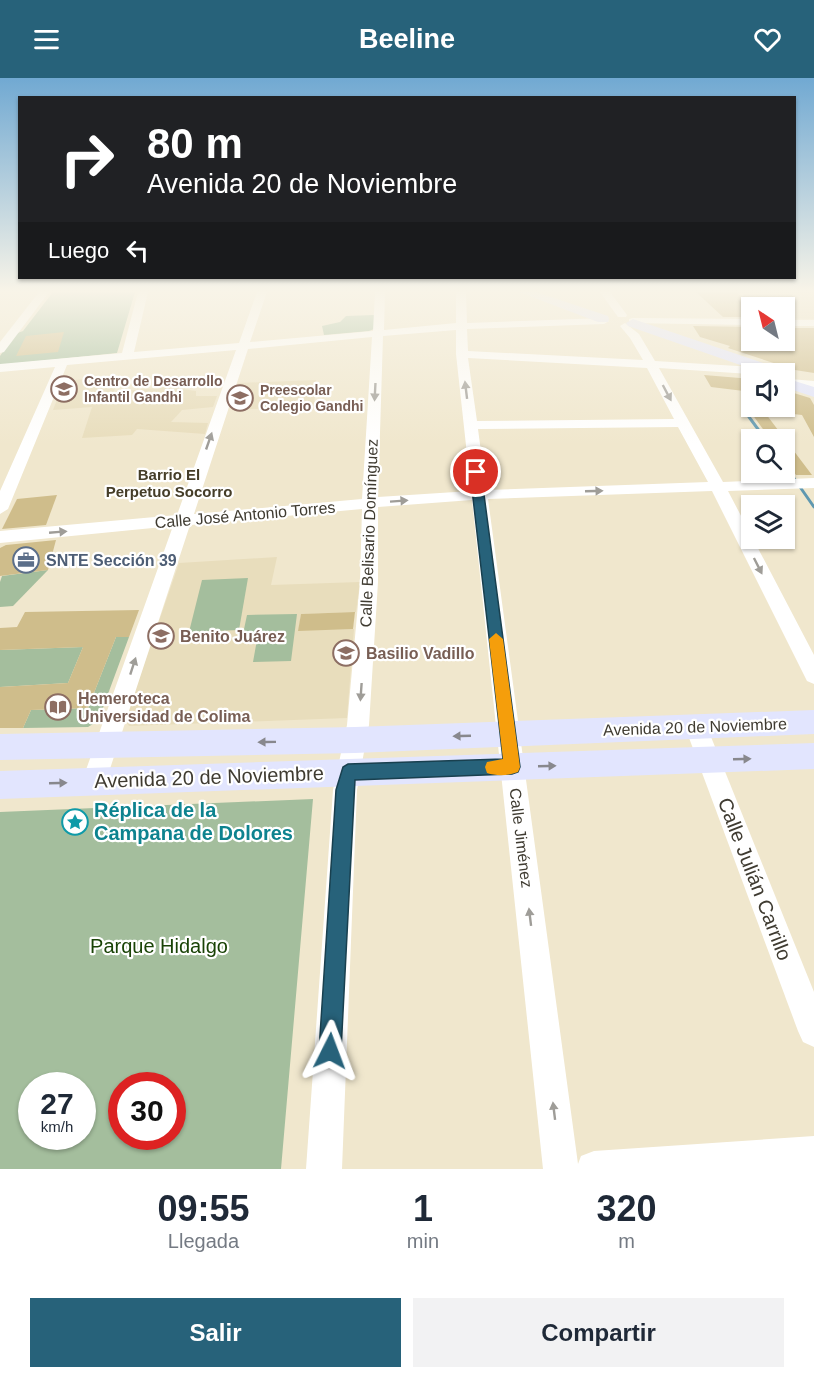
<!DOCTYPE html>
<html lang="es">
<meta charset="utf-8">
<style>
body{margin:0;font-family:Arial,sans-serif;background:#f2f2f3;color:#1f2937;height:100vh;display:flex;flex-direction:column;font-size:22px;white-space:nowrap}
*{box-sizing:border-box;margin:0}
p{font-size:20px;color:#747a83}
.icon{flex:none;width:33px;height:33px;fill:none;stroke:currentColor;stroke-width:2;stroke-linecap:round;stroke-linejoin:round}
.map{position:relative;height:1091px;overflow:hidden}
.panel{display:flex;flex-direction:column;background:#fff;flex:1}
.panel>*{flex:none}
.top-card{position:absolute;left:18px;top:18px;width:778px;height:183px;border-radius:0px;box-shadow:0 2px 4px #0004;background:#202124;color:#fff;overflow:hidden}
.needle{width:39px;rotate:325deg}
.tools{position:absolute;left:741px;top:219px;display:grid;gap:12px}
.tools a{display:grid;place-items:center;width:54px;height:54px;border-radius:0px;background:#fff;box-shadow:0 2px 4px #0004;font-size:30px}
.speed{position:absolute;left:18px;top:994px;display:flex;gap:12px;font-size:30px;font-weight:700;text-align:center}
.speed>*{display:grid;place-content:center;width:78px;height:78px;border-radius:50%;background:#fff;box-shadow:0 2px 4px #0004;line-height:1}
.speed small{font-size:15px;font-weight:400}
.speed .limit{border:9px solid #d22;background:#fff;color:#111}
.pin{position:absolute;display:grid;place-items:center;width:51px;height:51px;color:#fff;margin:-26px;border:3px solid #fff;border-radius:50%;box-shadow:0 2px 6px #0007}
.me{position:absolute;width:66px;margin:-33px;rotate:3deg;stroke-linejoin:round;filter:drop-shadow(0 0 4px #0008)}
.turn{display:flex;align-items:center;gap:21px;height:126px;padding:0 30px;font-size:27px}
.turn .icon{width:78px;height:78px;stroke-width:2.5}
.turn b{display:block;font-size:42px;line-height:51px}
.then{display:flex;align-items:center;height:57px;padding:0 30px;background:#0003;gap:12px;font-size:22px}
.eta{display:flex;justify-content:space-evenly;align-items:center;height:102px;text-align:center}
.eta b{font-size:36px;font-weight:800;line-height:42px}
.primary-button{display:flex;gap:12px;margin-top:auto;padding:12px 30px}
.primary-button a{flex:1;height:69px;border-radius:0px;background:#27627a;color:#fff;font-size:24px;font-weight:800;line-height:69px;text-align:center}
.primary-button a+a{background:#f2f2f3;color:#1f2937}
header{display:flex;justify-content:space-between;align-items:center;height:78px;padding:0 30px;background:#27627a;color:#fff;font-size:27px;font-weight:800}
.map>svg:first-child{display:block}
</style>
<header><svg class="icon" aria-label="menu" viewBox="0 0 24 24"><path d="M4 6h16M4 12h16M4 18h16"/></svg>Beeline<svg class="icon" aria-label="heart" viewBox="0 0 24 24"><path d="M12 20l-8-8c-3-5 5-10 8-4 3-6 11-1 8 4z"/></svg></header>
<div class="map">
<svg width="814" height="1091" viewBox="0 0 814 1091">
<rect width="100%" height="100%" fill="#f0e7cd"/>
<!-- built -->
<g fill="#e8ddbc">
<path d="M 736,214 L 814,214 L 814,241 L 785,240 L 784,230 L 756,229 Z"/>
<path d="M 118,298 L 114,314 L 167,309 L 196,313 L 196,318 L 217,318 L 213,329 L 182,332 L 171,344 L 208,345 L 205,356 L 137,351 L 132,357 L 82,360 L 92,329 L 53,332 L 64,303 Z"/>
<path d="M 316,302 L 314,328 L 232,332 L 238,305 Z"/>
<path d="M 277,479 L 271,507 L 360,504 L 356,534 L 301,536 L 299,552 L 354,551 L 347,640 L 129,648 L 125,642 L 179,485 Z"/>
</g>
<!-- green -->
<g fill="#a4be9d" fill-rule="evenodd">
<path d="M 53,214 L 135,214 L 117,275 L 0,287 L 0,278 L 15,256 L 23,253 Z"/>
<path d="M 374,237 L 374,251 L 369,253 L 324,257 L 322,248 L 340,244 L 346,238 Z"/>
<path d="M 48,492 L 13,528 L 0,529 L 0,504 L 2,498 Z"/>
<path d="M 248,500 L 239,552 L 189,554 L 202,502 Z"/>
<path d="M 297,536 L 291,583 L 253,584 L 258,556 L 243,556 L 247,537 Z"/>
<path d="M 116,559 L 129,559 L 98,643 L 88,649 L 23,650 L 31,632 L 88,630 Z"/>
<path d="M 83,569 L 68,605 L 0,609 L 0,572 Z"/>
<path d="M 313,721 L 281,1091 L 0,1091 L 0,734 ZM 32,1008 L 82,1008 L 82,1059 L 32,1059 ZM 122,1008 L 172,1008 L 172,1059 L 122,1059 Z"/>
</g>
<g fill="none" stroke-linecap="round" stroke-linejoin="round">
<!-- stream -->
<g stroke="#5f98b0" stroke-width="3">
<path d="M 749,339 L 766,362"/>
<path d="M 784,386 L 814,429"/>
</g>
</g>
<!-- building -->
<g fill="#cfbd8b">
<path d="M 696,214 L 736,214 L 752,226 L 752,239 L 723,239 Z"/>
<path d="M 693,248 L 752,249 L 752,262 L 784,262 L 784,250 L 814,250 L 814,295 L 795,292 L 728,270 L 730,268 L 700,259 Z"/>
<path d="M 64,254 L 58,274 L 16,278 L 26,258 Z"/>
<path d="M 704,297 L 752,301 L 752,314 L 711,309 Z"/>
<path d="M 784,312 L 810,320 L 814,327 L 814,359 L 802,337 L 784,335 Z"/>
<path d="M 752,320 L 752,328 L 760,328 L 812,397 L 796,397 L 784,381 L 784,362 L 771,362 L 744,325 Z"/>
<path d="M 57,417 L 46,447 L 2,451 L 17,421 Z"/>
<path d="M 56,462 L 48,492 L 0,498 L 0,470 L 6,467 Z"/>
<path d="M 139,532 L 129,559 L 116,559 L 88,630 L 31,632 L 23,650 L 0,650 L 0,609 L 68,605 L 83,569 L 0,572 L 0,550 L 17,549 L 25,534 Z"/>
<path d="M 355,534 L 353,551 L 298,553 L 301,536 Z"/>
</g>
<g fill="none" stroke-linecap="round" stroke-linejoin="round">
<!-- minor -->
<g fill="#fff" fill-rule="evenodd">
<path d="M 39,214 L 49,214 L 4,274 L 0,275 L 0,264 Z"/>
<path d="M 138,214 L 148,214 L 134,274 L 239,265 L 257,214 L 267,214 L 250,264 L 373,253 L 375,214 L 385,214 L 384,252 L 456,245 L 456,214 L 466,214 L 467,245 L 604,240 L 609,243 L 604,246 L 467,251 L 468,273 L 643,282 L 630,260 L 620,248 L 625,245 L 639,256 L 655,283 L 754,289 L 754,295 L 750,296 L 659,290 L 723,404 L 814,400 L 814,410 L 728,413 L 814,577 L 814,606 L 807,603 L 712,413 L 488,421 L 578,1086 L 581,1078 L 594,1073 L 814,1058 L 814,1091 L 543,1091 L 472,422 L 378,429 L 378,504 L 369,647 L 357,712 L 342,1091 L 306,1091 L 333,712 L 347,647 L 360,504 L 362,431 L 190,447 L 106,703 L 103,711 L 94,714 L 85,711 L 82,703 L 173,448 L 0,465 L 0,453 L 177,437 L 236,272 L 67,287 L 8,431 L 0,436 L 0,413 L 55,289 L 0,294 L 0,286 L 122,275 ZM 456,252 L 456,276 L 471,413 L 378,419 L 383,258 ZM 372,259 L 362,421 L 194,436 L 248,271 ZM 468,280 L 647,290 L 674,341 L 477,343 ZM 678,349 L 708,404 L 486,412 L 478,351 Z"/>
<path d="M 600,214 L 610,214 L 627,237 L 626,239 L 618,239 Z"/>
<path d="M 633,240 L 752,241 L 752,247 L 629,245 L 629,241 Z"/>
<rect x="784" y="242" width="30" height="6"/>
<path d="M 790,301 L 814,303 L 814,311 L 786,308 L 786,302 Z"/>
<path d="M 696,639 L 704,642 L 707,649 L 814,914 L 814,969 L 803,964 L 798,953 L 685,649 L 688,642 Z"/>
</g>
<!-- major -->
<g fill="#e2e5fe" fill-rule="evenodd">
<path d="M 519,214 L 536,214 L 608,238 L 609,241 L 608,244 L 598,244 Z"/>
<path d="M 633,241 L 787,293 L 789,296 L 785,300 L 814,309 L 814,319 L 784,309 L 784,296 L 766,296 L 628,248 L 626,245 Z"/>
<path d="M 814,632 L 814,656 L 355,675 L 0,682 L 0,656 L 355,649 Z"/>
<path d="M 814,665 L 814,691 L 0,721 L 0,693 Z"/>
</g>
</g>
<!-- one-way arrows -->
<defs><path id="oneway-solid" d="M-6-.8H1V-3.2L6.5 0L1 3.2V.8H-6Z" transform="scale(1.5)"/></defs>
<g fill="#9f9d98">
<use href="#oneway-solid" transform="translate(466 312) rotate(-97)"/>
<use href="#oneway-solid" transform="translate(375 314) rotate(93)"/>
<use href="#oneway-solid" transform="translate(667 315) rotate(62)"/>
<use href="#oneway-solid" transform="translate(209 363) rotate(-71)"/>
<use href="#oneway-solid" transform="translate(594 413) rotate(-2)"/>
<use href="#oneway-solid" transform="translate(399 423) rotate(-4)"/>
<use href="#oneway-solid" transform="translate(58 454) rotate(-5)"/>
<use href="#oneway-solid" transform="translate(758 488) rotate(63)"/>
<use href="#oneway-solid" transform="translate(133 588) rotate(-72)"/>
<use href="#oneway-solid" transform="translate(361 614) rotate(94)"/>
<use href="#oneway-solid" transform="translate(530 839) rotate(-97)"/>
<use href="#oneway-solid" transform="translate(554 1033) rotate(-97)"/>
</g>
<g fill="#88888d">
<use href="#oneway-solid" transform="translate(462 658) rotate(178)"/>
<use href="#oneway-solid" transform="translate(267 664) rotate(179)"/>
<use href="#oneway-solid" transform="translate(742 681) rotate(-2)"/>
<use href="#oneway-solid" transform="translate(547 688) rotate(-2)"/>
<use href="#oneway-solid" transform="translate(58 705) rotate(-2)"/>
</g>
<!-- sky -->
<linearGradient id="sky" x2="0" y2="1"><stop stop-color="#71a9d2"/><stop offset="0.58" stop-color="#f8f4e8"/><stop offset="1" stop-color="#f8f4e8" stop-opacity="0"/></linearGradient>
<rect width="814" height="367" fill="url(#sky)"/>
<!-- route -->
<path fill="#27627a" stroke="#19404f" stroke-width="1.5" d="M 476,391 L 481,394 L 520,689 L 518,694 L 512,696 L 355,702 L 341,973 L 338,981 L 330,984 L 322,981 L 319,973 L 336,712 L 343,689 L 348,686 L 503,681 L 470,394 Z"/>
<!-- slow -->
<path fill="#f59e0b" d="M 496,555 L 503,561 L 520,689 L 518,694 C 508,698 496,698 487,695 L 485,689 L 487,684 L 503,681 L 489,561 Z"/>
<!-- icons -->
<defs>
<g id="school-ring" transform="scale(1.35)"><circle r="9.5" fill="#fff" stroke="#8d6e63" stroke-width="1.5"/><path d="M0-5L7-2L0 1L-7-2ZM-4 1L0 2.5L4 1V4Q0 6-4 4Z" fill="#8d6e63"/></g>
<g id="office-ring" transform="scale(1.35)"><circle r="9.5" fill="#fff" stroke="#5c6f8a" stroke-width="1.5"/><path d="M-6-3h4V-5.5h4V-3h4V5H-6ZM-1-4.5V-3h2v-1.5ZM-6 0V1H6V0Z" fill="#5c6f8a"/></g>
<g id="library-ring" transform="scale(1.35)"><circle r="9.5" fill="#fff" stroke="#8d6e63" stroke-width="1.5"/><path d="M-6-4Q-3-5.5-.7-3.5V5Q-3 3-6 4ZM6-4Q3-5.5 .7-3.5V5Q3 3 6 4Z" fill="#8d6e63"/></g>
<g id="sight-ring" transform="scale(1.35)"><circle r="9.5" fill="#fff" stroke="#0f9aa8" stroke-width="1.5"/><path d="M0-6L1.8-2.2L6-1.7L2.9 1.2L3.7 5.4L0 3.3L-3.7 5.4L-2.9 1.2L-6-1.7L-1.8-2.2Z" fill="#0f9aa8"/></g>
</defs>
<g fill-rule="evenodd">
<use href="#school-ring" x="64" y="311"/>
<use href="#school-ring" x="240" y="320"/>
<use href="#office-ring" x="26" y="482"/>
<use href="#school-ring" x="161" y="558"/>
<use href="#school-ring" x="346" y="575"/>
<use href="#library-ring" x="58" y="629"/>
<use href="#sight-ring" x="75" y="744"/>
</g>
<g text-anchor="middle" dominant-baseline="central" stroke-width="4.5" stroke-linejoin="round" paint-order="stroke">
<!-- far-education labels -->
<g font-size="14" font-weight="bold" fill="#785e54" stroke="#fff" text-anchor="start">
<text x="84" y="303">Centro de Desarrollo<tspan x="84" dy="16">Infantil Gandhi</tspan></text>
<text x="260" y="312">Preescolar<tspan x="260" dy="16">Colegio Gandhi</tspan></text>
</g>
<!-- far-neighbourhood labels -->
<g font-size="15" font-weight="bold" fill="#453d28" stroke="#fff">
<text x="169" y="396">Barrio El<tspan x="169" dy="17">Perpetuo Socorro</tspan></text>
</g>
<!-- street labels -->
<g font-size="16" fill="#3f3b31" stroke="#fff">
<text transform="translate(245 437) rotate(-5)">Calle José Antonio Torres</text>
<text transform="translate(369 455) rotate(-88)">Calle Belisario Domínguez</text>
<text transform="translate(695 649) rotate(-2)">Avenida 20 de Noviembre</text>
<text transform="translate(521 760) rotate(83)">Calle Jiménez</text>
</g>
<!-- service labels -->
<g font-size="16" font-weight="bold" fill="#4e5e75" stroke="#fff" text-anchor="start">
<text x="46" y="482">SNTE Sección 39</text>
</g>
<!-- education labels -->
<g font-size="16" font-weight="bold" fill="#785e54" stroke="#fff" text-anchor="start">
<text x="180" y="558">Benito Juárez</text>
<text x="366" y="575">Basilio Vadillo</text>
<text x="78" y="620">Hemeroteca<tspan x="78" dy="18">Universidad de Colima</tspan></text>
</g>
<!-- near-street labels -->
<g font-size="20" fill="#3f3b31" stroke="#fff">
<text transform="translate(209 699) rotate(-2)">Avenida 20 de Noviembre</text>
<text transform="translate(755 801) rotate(69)">Calle Julián Carrillo</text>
</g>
<!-- near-culture labels -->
<g font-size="20" font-weight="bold" fill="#0d838f" stroke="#fff" text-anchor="start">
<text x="94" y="732">Réplica de la<tspan x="94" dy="23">Campana de Dolores</tspan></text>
</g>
<!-- near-park labels -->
<g font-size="20" fill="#194306" stroke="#fff">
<text x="159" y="868">Parque Hidalgo</text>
</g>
</g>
</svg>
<div class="tools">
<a><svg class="needle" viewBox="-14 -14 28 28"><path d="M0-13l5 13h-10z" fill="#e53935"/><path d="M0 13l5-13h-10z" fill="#747a83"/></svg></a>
<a><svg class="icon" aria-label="sound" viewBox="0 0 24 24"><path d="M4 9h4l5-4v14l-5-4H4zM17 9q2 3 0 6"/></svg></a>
<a><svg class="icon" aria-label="search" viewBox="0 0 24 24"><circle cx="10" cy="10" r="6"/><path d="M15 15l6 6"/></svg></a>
<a><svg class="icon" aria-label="layers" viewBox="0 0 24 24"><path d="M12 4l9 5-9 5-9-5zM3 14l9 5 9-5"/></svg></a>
</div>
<div class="speed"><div>27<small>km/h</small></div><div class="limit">30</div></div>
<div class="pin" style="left:476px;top:394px;background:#d93025"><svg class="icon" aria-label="arrive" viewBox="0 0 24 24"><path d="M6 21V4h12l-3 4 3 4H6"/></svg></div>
<svg class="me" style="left:330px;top:973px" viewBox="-20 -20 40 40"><path d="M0-17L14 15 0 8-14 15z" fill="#27627a" stroke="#fff" stroke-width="4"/></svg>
<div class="top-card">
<div class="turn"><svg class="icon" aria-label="right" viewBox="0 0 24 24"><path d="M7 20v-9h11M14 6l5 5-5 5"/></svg><div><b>80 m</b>Avenida 20 de Noviembre</div></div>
<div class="then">Luego<svg class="icon" aria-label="left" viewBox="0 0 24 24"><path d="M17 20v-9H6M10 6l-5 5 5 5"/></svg></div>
</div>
</div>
<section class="panel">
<div class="eta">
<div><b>09:55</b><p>Llegada</p></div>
<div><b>1</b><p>min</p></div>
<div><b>320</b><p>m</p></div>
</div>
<div class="primary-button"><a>Salir</a><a>Compartir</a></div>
</section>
